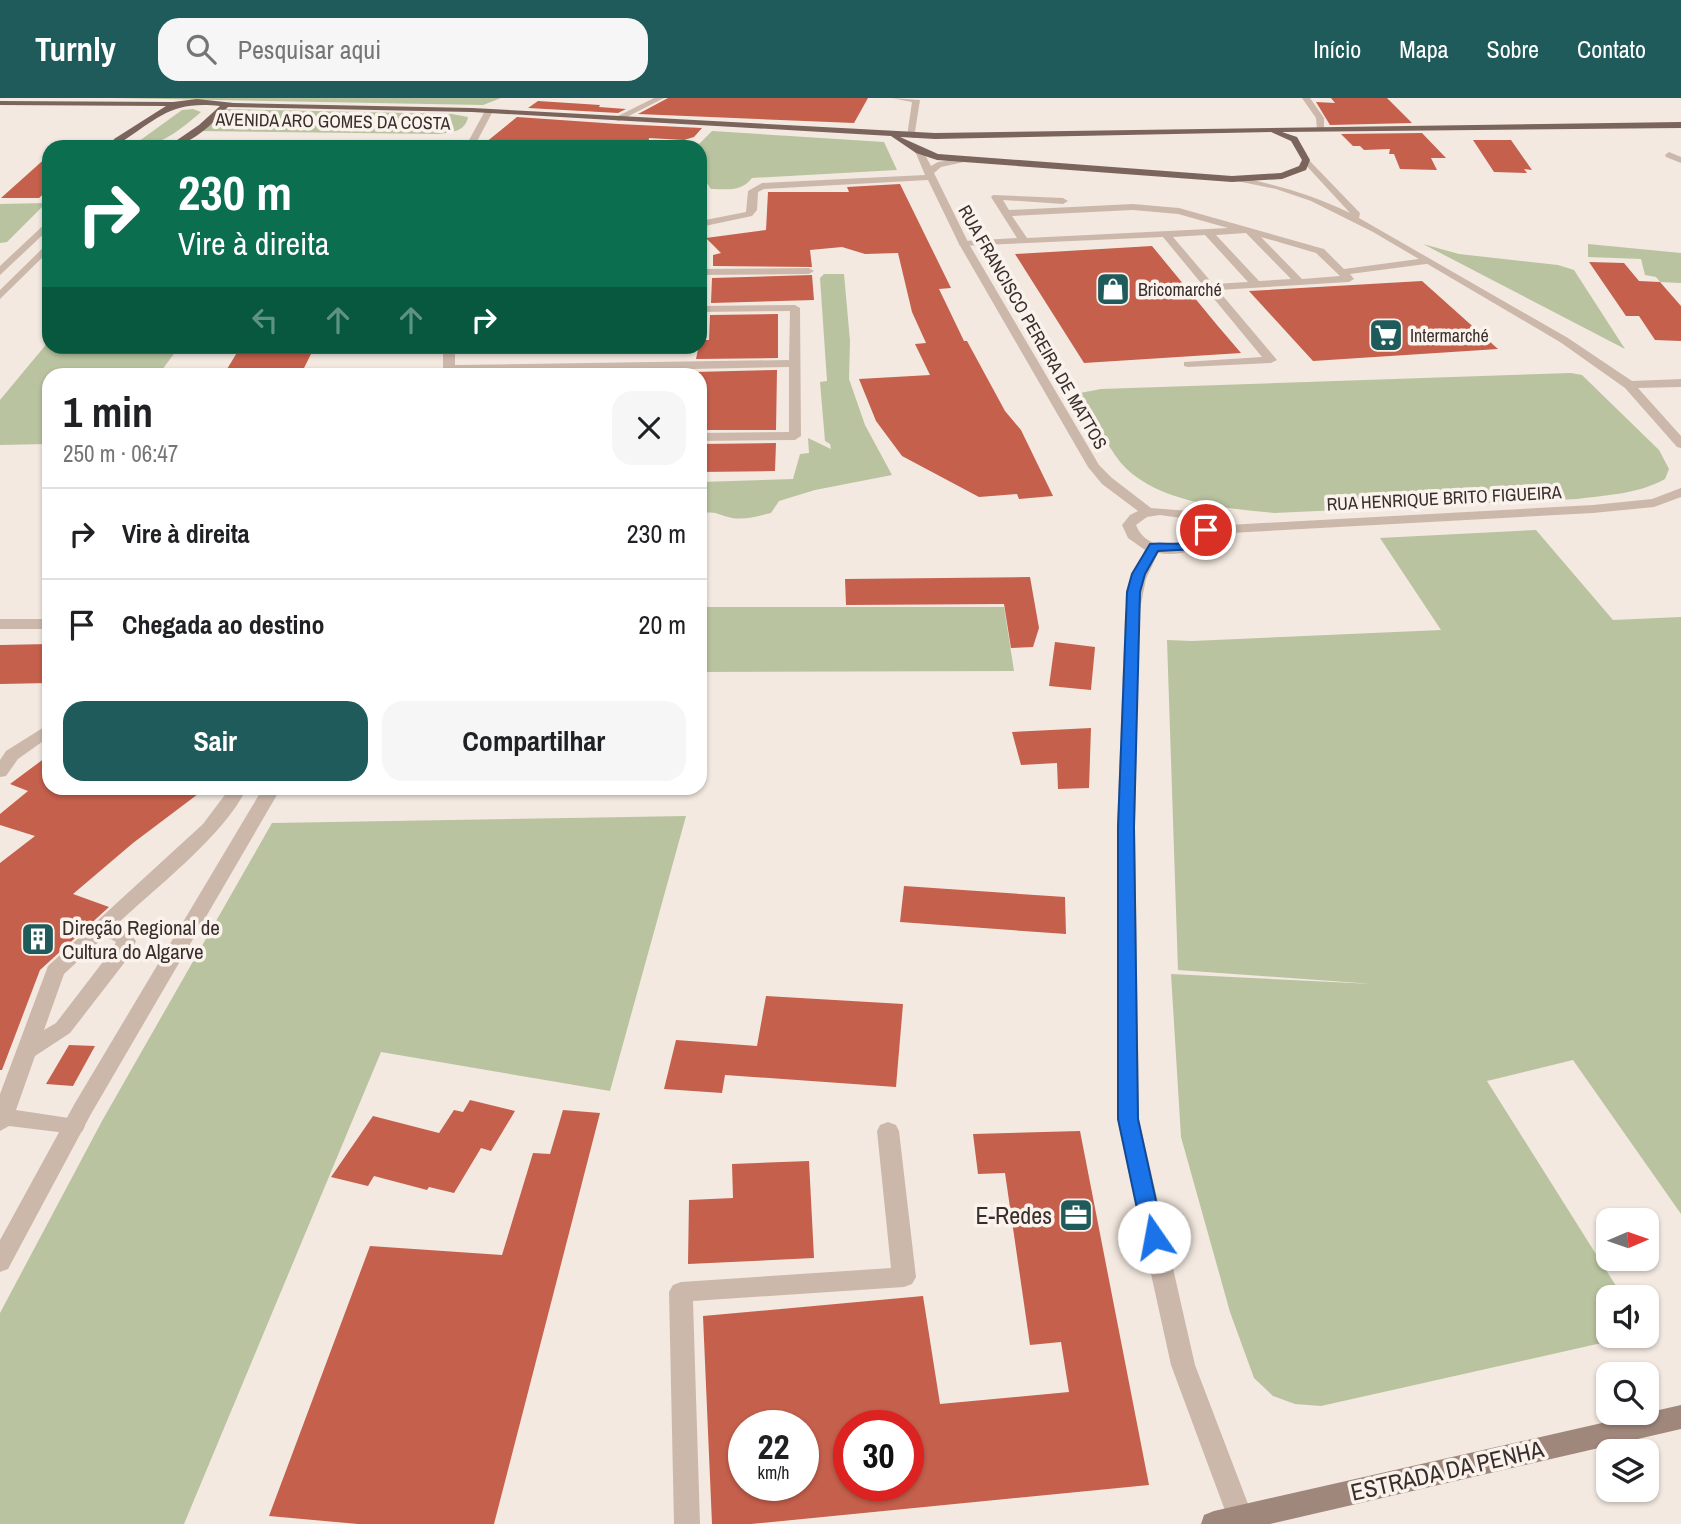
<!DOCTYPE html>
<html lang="pt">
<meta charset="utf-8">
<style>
body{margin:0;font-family:"Archivo Narrow",sans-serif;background:#f6f6f6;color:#202124;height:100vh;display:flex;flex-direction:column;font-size:26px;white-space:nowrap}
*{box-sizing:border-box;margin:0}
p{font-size:23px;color:#757577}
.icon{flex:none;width:38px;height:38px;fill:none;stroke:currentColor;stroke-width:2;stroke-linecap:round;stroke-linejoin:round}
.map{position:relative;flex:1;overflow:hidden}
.sheet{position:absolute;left:42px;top:270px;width:665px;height:427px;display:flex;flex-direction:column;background:#fff;border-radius:21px;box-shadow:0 2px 5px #0004}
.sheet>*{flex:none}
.top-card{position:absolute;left:42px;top:42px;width:665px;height:214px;border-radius:21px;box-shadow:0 2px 5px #0004;background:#0b6e4f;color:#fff;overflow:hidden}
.needle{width:46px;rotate:88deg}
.buttons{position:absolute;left:1596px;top:1110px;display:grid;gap:14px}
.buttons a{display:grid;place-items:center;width:63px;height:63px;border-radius:14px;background:#fff;box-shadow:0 2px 5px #0004;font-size:35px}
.speed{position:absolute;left:728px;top:1312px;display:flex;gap:14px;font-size:35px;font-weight:700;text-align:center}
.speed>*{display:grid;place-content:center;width:91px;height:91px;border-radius:50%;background:#fff;box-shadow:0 2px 5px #0004;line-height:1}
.speed small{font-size:18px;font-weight:400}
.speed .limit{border:10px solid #d22;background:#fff;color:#111}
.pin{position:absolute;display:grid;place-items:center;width:60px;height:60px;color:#fff;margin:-30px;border:4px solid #fff;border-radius:50%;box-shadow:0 2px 7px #0007}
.me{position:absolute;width:77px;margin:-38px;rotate:348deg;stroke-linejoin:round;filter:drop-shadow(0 0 5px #0008)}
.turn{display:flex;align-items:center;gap:24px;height:147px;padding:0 21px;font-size:32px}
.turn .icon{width:91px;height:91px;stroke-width:2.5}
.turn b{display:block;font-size:49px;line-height:60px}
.lanes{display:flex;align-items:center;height:66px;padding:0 21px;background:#0003;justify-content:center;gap:35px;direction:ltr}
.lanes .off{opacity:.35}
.round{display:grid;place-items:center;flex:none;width:74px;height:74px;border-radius:21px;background:#f6f6f6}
.summary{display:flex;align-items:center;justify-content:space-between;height:119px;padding:0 21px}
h1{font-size:42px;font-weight:700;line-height:52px}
.action{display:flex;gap:14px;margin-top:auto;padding:14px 21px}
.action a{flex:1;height:80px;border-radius:21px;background:#205b5b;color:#fff;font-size:28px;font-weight:700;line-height:80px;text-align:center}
.action a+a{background:#f6f6f6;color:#202124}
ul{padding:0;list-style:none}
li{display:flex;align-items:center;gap:21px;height:91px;padding:0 21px;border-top:2px solid #e0e0e0}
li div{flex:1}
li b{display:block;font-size:26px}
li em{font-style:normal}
header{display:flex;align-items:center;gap:42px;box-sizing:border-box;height:98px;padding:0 35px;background:#205b5b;color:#fff}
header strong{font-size:33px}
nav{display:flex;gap:38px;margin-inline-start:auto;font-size:24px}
.search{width:490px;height:63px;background:#f6f6f6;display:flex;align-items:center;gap:18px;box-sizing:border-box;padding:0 24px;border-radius:21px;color:#757577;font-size:26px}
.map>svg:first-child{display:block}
</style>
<header>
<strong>Turnly</strong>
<div class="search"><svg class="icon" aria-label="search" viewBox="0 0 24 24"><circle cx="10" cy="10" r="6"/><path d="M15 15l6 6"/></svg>Pesquisar aqui</div>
<nav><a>Início</a><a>Mapa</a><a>Sobre</a><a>Contato</a></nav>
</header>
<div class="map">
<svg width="1681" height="1426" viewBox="0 0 1681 1426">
<rect width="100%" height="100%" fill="#f3e9e0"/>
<!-- green -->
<g fill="#b9c39f">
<path d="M 113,0 L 501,0 L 483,7 Z"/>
<path d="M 193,11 L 201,14 C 186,27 156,53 135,46 L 182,12 Z"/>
<path d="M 223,11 L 452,16 L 468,19 C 465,34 452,34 439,36 L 197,33 Z"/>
<path d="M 712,33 L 884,44 L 897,72 L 752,80 C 741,94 729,91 711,91 L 700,75 L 700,49 L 686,49 L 697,48 Z"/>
<path d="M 46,105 L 7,144 L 0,145 L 0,106 Z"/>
<path d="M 1423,146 L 1459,156 L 1558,167 L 1574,172 L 1625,251 Z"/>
<path d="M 1588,146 L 1681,155 L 1681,185 L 1660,184 L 1656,179 L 1645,177 L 1641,161 L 1588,159 Z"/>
<path d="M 824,176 L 844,176 L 850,243 L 849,281 L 865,327 L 892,377 L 815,392 L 779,403 L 771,415 C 758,418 745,422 732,420 C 717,417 717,412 700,416 L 700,384 L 793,381 L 800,356 L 809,355 L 808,340 L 831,351 L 830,346 L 825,343 L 820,284 L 827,283 L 820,180 Z"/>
<path d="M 49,243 L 49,248 L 179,249 L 159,276 L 49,276 L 49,346 L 0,347 L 0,302 Z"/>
<path d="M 1571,275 L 1582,277 L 1659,352 L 1669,371 L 1665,381 C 1638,396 1608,397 1577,401 L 1274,415 C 1224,410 1146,404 1115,357 C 1102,338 1092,316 1080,295 L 1101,291 Z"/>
<path d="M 1536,432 L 1613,522 L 1681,519 L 1681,1116 L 1573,962 L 1487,983 L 1623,1199 L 1608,1199 L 1608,1237 L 1637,1237 L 1321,1308 L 1295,1306 L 1273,1298 L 1254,1280 L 1230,1214 L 1181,1039 L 1171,876 L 1373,886 L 1178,872 L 1167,542 L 1192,543 L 1441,532 L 1380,440 Z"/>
<path d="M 700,509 L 1004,509 L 1014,573 L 700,574 Z"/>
<path d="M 686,718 L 610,993 L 381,954 L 184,1426 L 0,1426 L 0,1215 L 102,1023 L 272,725 Z"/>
</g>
<!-- building -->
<g fill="#c5604c" fill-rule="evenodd">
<path d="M 668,0 L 868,0 L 854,25 L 638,16 Z"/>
<path d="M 1331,0 L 1387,0 L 1412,25 L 1330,27 L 1316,4 L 1335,5 Z"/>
<path d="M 538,3 L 600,7 L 599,9 L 626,11 L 618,15 L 528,10 Z"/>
<path d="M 517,19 L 618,26 L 702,30 L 694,39 L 684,42 L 649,40 L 648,49 L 550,49 L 550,45 L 485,45 Z"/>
<path d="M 1422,35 L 1446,60 L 1431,60 L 1437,72 L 1400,71 L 1394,56 L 1389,56 L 1390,51 L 1364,52 L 1360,48 L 1353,48 L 1341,36 Z"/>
<path d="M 1473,42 L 1511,42 L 1532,72 L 1524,71 L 1527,75 L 1494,74 Z"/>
<path d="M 49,57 L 49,91 L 39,100 L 1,100 Z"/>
<path d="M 900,86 L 951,190 L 939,191 L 964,243 L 967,243 L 1005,313 L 1021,332 L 1053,398 L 1019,401 L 1017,396 L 979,399 L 902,358 L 876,323 L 859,281 L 930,277 L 915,246 L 926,245 L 912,214 L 898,155 L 865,156 L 842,149 L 810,152 L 812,169 L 713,168 L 713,157 L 721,155 L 706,140 L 766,132 L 768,94 L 849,94 L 847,89 Z"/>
<path d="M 1152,148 L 1217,227 L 1241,255 L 1084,265 L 1015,156 Z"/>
<path d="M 1589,164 L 1624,165 L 1639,183 L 1660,184 L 1681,208 L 1681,243 L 1655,242 L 1639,218 L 1626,218 Z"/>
<path d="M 812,177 L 814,202 L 711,205 L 712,180 Z"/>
<path d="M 1422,183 L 1498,251 L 1313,263 L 1249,193 Z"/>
<path d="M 778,216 L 778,260 L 696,261 L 700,242 L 709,242 L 710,217 Z"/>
<path d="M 241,248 L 315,248 L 302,274 L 291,276 L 224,276 Z"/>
<path d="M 777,272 L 776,332 L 700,332 L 700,276 L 694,276 L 694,274 Z"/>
<path d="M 776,345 L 775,373 L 700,374 L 700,346 Z"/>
<path d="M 1030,479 L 1039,530 L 1033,549 L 1011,550 L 1004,506 L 846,507 L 845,481 Z"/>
<path d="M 1055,544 L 1095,549 L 1091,592 L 1049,588 Z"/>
<path d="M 49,546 L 49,585 L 0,586 L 0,547 Z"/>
<path d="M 1091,630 L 1089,690 L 1058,691 L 1057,665 L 1021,667 L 1012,634 Z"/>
<path d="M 49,657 L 49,690 L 206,690 L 133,745 L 73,796 L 109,809 L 40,872 L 2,972 L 0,972 L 0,765 L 35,738 L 0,727 L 0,716 L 28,693 L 10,686 Z"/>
<path d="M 904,788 L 1065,799 L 1066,836 L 900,824 Z"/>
<path d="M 766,898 L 903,906 L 896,989 L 725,977 L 722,995 L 664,991 L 676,942 L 757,948 Z"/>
<path d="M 69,947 L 95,948 L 73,988 L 46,986 Z"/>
<path d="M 470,1002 L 515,1013 L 491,1053 L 481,1050 L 454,1095 L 429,1089 L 427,1092 L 374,1078 L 368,1088 L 331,1079 L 373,1018 L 439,1035 L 454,1012 L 463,1014 Z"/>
<path d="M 563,1012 L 600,1015 L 494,1426 L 358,1426 L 269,1418 L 370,1148 L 502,1157 L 533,1055 L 550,1056 Z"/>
<path d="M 1080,1033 L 1149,1387 L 751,1426 L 712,1426 L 703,1218 L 923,1198 L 940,1306 L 1069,1294 L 1061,1244 L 1030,1247 L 1005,1075 L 978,1076 L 973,1036 ZM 744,1328 L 803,1328 L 803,1388 L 744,1388 ZM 849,1328 L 908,1328 L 908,1388 L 849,1388 Z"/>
<path d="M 809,1063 L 814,1160 L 688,1166 L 689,1102 L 733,1100 L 732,1066 Z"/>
</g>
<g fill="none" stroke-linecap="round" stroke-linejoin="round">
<!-- lane -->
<g fill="#ccb8ab" fill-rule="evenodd">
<path d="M 1669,54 L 1681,59 L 1681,65 L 1666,59 L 1665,57 Z"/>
<path d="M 993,97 L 1063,100 L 1068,103 L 1063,106 L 1003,102 L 1009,112 L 1133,106 L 1179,110 L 1324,151 L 1344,171 L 1426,160 L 1431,163 L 1426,166 L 1350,176 L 1354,181 L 1349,184 L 1218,192 L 1277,262 L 1271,265 L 1188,269 L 1184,268 L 1184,264 L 1262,259 L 1163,139 L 960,148 L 959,146 L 964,143 L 1017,140 L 991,99 ZM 1133,112 L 1178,116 L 1228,130 L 1027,140 L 1012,118 ZM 1246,135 L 1291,181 L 1259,183 L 1216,137 ZM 1205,137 L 1248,184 L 1213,186 L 1173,139 ZM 1261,139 L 1316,155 L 1340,178 L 1302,181 Z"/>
<path d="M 49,626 L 49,639 L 18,661 L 6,678 L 0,679 L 0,662 L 6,653 Z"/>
<path d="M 230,690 L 247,690 C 222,740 156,789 115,828 L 126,831 L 136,843 L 128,860 L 70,935 L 35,958 L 16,1012 L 82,1022 L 85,1028 L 82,1034 L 74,1036 L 9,1028 L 0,1033 L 0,996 L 48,868 L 203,726 ZM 105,838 L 116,844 L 112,852 L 56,925 L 44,932 L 64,876 Z"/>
<path d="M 888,1024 L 896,1027 L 899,1033 L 916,1179 L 912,1186 L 904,1189 L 693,1203 L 700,1426 L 674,1426 L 669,1194 L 673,1187 L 681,1184 L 891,1170 L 877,1033 L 880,1027 Z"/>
</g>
<!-- street -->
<g fill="#ccb8ab" fill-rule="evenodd">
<path d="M 654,0 L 664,0 L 619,23 L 612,21 Z"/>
<path d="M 891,0 L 920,2 L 914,40 L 907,38 L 912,4 Z"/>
<path d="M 1302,0 L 1310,0 L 1324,20 L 1324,33 L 1317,31 L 1316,20 Z"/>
<path d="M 486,11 L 493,13 L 474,49 L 170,48 L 174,45 L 468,44 Z"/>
<path d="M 919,50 L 923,53 L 931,68 L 938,64 L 969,59 L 973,62 L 941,69 L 934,75 L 969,146 L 1099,367 L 1112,380 L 1151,410 L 1189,413 L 1210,428 L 1593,407 L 1652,401 L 1681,390 L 1681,399 L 1654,409 L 1593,415 L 1213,436 L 1211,442 C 1196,454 1177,458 1158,455 L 1146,481 L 1139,516 L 1135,729 L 1139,1021 L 1195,1267 L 1253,1419 L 1250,1426 L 1230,1426 L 1171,1267 L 1117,1021 L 1117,729 L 1125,516 L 1132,481 L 1145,452 L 1128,440 L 1122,427 L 1130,417 L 1138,413 L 1102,386 L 1088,369 L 959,146 L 928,82 L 764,91 L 758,94 L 757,112 L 752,118 L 700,129 L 700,123 L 746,114 L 748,93 L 762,85 L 925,77 L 915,53 ZM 1160,417 L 1181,420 L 1197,429 L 1199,438 C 1180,453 1145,452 1136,427 L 1147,419 Z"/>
<path d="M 1306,59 L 1360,115 L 1359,120 L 1568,240 L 1632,283 L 1681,281 L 1681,289 L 1638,290 L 1681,338 L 1681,350 L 1677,349 L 1625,290 L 1560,244 L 1373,134 L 1311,103 L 1276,91 L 1227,81 L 1232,78 C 1275,86 1311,96 1350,115 L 1303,64 L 1302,62 Z"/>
<path d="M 49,122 L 49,131 L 0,177 L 0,168 Z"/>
<path d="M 49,144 L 49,153 L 0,201 L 0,192 Z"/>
<path d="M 700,171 L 809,170 L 814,173 L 809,176 L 700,177 Z"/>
<path d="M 795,207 L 800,210 L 801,338 L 795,342 L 700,343 L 700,335 L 789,334 L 789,269 L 443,276 L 443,248 L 455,248 L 455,267 L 789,262 L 790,213 L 700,214 L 700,208 Z"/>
<rect x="0" y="521" width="49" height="10"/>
<path d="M 263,690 L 281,690 L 91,1016 L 8,1171 L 0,1174 L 0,1142 L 75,1005 Z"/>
</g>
<!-- secondary -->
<path fill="#a0877c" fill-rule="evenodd" d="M 1681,1307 L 1681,1331 L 1270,1426 L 1201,1426 L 1204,1417 L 1214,1413 Z"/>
<!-- primary -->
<path fill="#7b645c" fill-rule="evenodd" d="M 197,1 L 234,5 L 472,10 L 935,35 L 1681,24 L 1681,30 L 1282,34 L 1297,39 L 1310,62 L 1306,72 L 1282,81 L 1232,84 L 937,62 L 916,55 L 891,38 L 472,14 L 228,9 C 214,25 189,49 167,49 L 199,27 L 220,8 C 171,3 160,19 120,45 L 118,49 L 110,49 L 114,41 L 166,8 L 0,7 L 0,3 L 173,4 ZM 1271,34 L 1291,43 L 1302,62 L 1299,68 L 1281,75 L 1232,78 L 938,56 L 900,39 L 935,41 Z"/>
</g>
<!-- route -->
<path fill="#1a73e8" stroke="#114b97" stroke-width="2" d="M 1206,428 L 1212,432 L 1212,439 L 1197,451 L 1158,453 L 1145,476 L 1140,494 L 1134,729 L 1138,1021 L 1164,1139 L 1161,1146 L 1154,1148 L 1146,1146 L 1143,1139 L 1118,1021 L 1118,729 L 1127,494 L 1132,476 L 1150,446 C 1170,443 1193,454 1201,429 Z"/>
<!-- icons -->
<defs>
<g id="shop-square" transform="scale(1.75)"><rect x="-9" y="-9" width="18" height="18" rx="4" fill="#205b5b" stroke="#faf3ed"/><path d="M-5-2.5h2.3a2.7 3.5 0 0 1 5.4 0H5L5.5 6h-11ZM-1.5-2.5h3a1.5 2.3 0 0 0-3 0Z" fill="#fff"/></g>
<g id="supermarket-square" transform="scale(1.75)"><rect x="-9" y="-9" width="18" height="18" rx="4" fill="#205b5b" stroke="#faf3ed"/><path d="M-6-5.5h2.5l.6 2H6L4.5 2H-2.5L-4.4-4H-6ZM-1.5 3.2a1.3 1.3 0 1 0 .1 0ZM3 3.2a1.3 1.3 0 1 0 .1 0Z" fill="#fff"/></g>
<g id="building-square" transform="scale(1.75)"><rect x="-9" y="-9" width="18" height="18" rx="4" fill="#205b5b" stroke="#faf3ed"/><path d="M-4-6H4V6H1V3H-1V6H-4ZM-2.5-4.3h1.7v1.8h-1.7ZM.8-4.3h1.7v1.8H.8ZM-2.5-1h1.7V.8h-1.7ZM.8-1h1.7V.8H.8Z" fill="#fff"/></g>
<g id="office-square" transform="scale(1.75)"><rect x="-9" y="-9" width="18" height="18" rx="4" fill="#205b5b" stroke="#faf3ed"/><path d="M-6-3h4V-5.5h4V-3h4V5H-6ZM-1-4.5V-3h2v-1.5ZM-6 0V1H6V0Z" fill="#fff"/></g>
</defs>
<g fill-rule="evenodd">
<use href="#shop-square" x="1113" y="191"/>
<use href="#supermarket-square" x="1386" y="237"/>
<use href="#building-square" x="38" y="841"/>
<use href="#office-square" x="1076" y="1117"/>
</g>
<g text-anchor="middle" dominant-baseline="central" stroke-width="7" stroke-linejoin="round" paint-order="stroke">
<!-- far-street labels -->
<g font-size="18" fill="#3a2e2a" stroke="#faf3ed">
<text transform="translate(333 23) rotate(1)">AVENIDA ARO GOMES DA COSTA</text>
<text transform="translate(1033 229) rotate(60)">RUA FRANCISCO PEREIRA DE MATTOS</text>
<text transform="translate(1444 400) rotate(-3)">RUA HENRIQUE BRITO FIGUEIRA</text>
</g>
<!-- far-poi labels -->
<g font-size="18" fill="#3a2e2a" stroke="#faf3ed" text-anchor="start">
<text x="1138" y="191">Bricomarché</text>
<text x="1410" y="237">Intermarché</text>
</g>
<!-- poi labels -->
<g font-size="21" fill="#3a2e2a" stroke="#faf3ed" text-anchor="start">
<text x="62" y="829">Direção Regional de<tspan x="62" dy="24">Cultura do Algarve</tspan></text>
</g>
<!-- near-poi labels -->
<g font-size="24" fill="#3a2e2a" stroke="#faf3ed" text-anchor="end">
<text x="1052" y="1117">E-Redes</text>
</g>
<!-- near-street labels -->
<g font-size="24" fill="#3a2e2a" stroke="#faf3ed">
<text transform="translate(1447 1372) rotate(-13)">ESTRADA DA PENHA</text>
</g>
</g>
</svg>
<div class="buttons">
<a><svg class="needle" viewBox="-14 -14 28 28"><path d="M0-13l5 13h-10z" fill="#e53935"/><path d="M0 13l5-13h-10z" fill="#757577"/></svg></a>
<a><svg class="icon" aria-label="sound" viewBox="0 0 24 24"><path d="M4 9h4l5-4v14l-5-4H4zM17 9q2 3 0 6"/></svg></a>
<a><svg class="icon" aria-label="search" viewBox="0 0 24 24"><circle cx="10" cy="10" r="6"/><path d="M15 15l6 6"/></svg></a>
<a><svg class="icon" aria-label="layers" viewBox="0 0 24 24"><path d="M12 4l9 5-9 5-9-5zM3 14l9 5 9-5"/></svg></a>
</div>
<div class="speed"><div>22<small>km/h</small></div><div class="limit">30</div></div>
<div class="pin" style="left:1206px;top:432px;background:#d93025"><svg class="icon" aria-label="arrive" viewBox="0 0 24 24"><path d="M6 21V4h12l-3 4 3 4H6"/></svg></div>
<svg class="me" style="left:1154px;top:1139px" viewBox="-20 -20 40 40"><circle r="19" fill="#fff"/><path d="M0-13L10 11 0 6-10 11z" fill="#1a73e8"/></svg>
<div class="top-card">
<div class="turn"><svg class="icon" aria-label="right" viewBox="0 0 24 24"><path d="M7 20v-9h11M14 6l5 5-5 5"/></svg><div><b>230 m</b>Vire à direita</div></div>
<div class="lanes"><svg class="icon off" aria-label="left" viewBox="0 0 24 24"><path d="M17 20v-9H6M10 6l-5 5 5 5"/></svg><svg class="icon off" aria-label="ahead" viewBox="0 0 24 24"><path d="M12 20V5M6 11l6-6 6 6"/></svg><svg class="icon off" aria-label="ahead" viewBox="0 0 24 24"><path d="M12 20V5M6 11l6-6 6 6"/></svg><svg class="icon" aria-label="right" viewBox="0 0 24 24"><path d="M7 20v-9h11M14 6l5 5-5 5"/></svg></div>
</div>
<section class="sheet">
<div class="summary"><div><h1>1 min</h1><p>250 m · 06:47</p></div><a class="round"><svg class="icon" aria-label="close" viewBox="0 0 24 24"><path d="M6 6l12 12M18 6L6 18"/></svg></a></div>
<ul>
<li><svg class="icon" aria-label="right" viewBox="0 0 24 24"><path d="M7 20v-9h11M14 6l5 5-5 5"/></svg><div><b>Vire à direita</b></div><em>230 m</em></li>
<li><svg class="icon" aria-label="arrive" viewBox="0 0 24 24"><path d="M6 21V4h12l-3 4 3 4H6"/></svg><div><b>Chegada ao destino</b></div><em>20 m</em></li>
</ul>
<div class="action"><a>Sair</a><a>Compartilhar</a></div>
</section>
</div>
